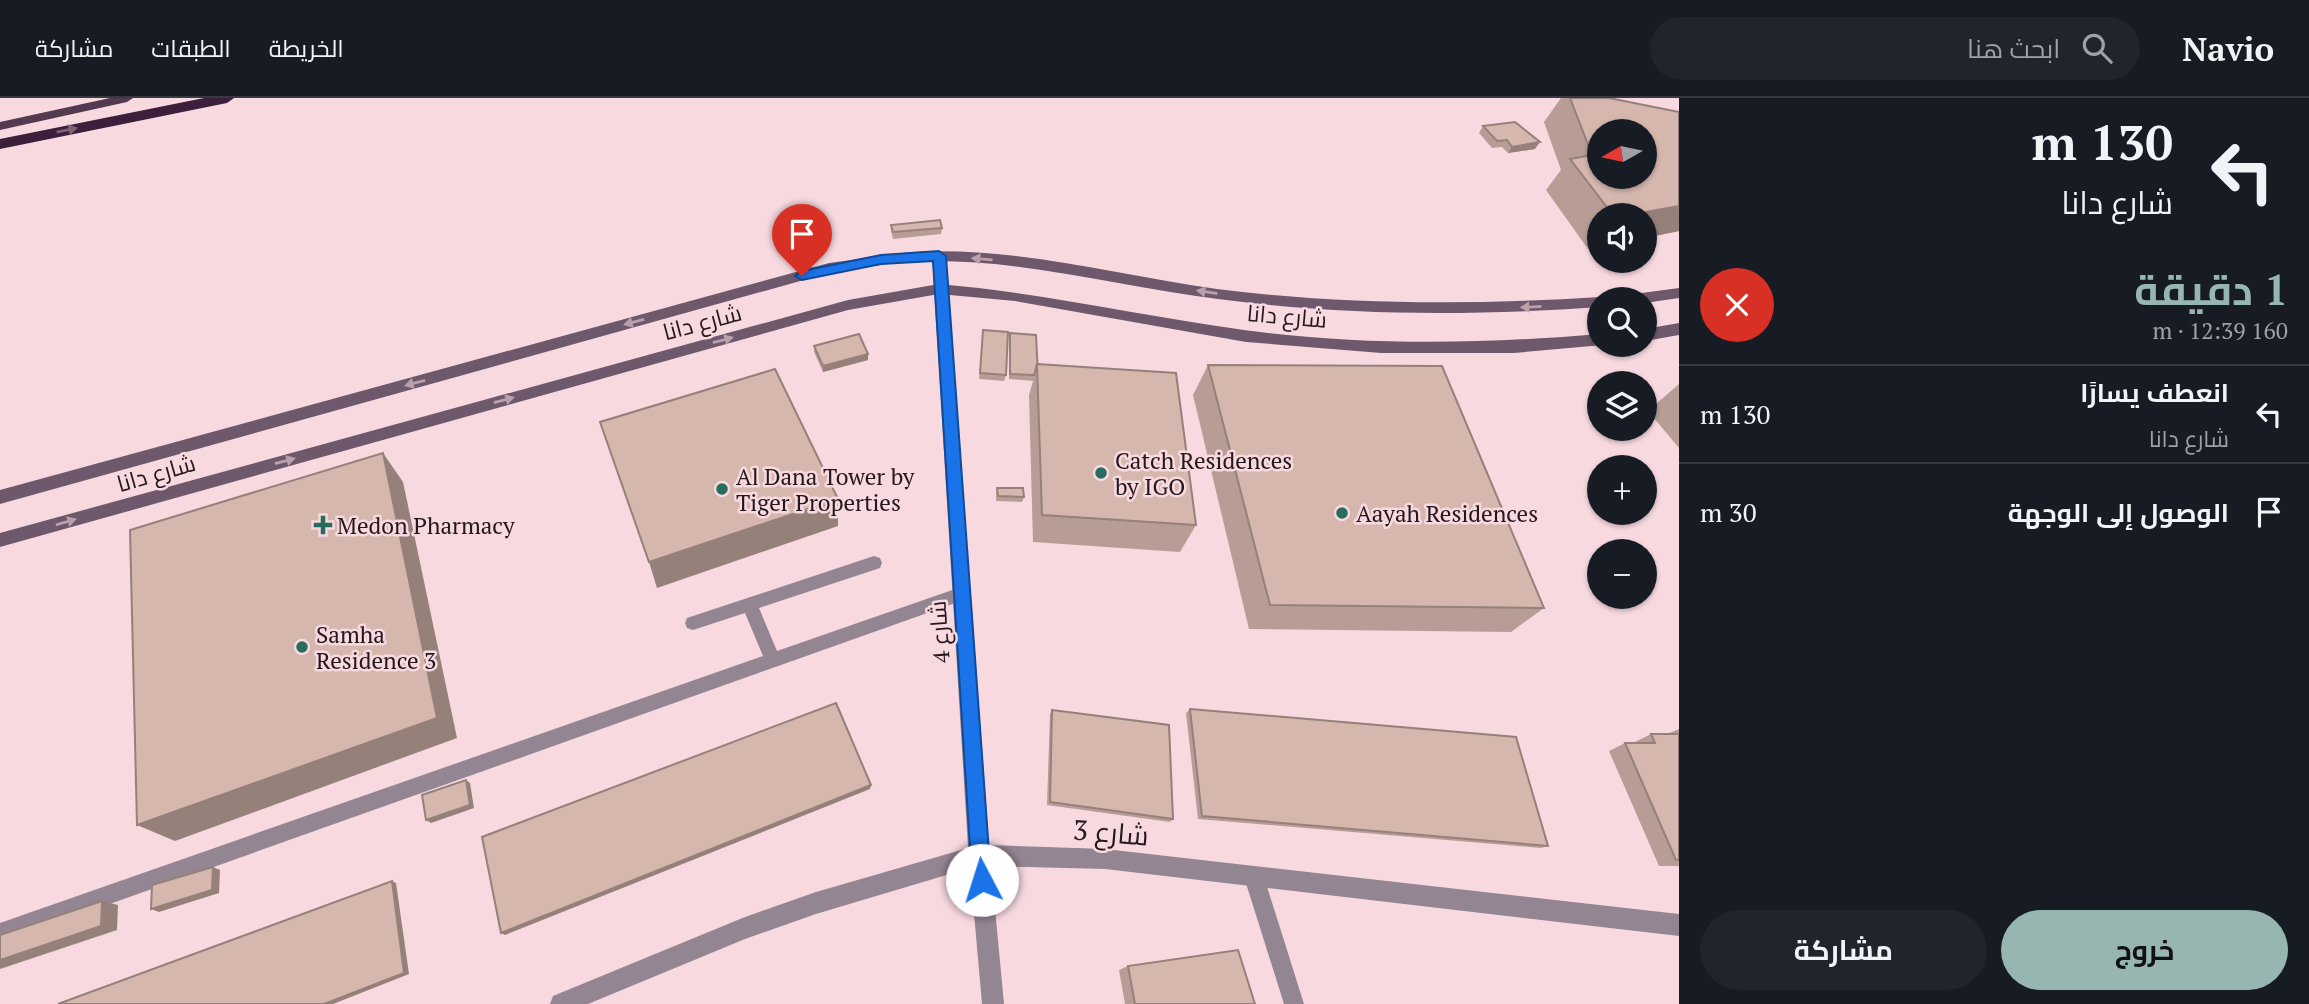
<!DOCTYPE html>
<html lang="ar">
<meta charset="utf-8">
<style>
body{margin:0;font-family:"PT Serif",Cairo,serif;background:#20242c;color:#f1f3f6;direction:rtl;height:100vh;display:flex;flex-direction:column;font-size:26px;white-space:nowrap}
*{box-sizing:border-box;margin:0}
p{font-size:23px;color:#9ea1a6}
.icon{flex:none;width:38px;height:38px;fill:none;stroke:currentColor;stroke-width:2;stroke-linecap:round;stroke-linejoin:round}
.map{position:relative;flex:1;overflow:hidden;direction:ltr}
.sheet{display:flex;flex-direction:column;background:#171b24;width:630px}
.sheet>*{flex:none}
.top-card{background:#171b24;color:#f1f3f6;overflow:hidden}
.needle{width:46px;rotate:261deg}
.buttons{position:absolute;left:1587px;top:21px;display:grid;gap:14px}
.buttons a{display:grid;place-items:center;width:70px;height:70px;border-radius:50%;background:#171b24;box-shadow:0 2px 5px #0004;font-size:35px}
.pin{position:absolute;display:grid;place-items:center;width:60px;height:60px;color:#fff;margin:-72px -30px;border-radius:50% 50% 50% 0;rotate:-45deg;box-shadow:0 0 7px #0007}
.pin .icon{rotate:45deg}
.me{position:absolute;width:77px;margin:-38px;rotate:355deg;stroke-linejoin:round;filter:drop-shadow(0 0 5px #0008)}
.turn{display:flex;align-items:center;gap:24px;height:147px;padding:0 21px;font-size:32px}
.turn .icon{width:91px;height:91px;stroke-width:2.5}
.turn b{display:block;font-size:49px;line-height:60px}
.round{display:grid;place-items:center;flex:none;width:74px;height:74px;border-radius:37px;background:#20242c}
.summary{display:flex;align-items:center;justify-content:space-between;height:119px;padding:0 21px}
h1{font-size:42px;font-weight:700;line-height:52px;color:#97b6b1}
.action{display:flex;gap:14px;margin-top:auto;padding:14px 21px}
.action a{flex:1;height:80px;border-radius:42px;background:#97b6b1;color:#111;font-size:28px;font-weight:700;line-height:80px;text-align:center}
.action a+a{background:#20242c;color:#f1f3f6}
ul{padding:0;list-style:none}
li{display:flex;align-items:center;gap:21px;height:98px;padding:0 21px;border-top:2px solid #363941}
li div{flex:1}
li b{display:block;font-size:26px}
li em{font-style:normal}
header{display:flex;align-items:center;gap:42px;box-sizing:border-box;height:98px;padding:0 35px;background:#171b24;border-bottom:2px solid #363941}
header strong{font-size:33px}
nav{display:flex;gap:38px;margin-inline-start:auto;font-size:24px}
.search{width:490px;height:63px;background:#20242c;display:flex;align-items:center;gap:18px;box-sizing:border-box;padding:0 24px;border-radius:38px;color:#9ea1a6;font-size:26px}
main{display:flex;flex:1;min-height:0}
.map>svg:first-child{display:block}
</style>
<header>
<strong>Navio</strong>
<div class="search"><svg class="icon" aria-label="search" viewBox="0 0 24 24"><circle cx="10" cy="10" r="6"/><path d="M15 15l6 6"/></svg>ابحث هنا</div>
<nav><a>الخريطة</a><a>الطبقات</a><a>مشاركة</a></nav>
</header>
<main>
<section class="sheet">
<div class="top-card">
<div class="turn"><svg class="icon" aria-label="left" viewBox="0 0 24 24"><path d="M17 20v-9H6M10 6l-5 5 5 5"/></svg><div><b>130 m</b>شارع دانا</div></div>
</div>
<div class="summary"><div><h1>1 دقيقة</h1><p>160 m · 12:39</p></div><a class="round" style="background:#d93025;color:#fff"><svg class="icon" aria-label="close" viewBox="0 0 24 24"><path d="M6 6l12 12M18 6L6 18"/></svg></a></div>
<ul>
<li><svg class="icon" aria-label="left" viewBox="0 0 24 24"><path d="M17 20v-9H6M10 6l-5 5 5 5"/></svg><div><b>انعطف يسارًا</b><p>شارع دانا</p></div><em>130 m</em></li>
<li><svg class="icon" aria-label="arrive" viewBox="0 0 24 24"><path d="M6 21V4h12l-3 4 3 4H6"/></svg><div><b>الوصول إلى الوجهة</b></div><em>30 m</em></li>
</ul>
<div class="action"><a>خروج</a><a>مشاركة</a></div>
</section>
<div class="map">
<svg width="1679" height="906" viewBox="0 0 1679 906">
<rect width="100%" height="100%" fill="#f8d9e0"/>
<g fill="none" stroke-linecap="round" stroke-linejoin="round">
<!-- lane -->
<g fill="#948593" fill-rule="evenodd">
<path d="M 874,458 L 880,460 L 882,465 L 880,470 L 759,510 L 777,553 L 961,489 L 967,491 L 969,496 L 967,501 L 961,503 L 0,845 L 0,825 L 763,558 L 745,515 L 693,532 L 687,530 L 685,525 L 687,520 Z"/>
<path d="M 1254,769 L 1261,772 L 1264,779 L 1304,906 L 1284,906 L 1244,779 L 1247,772 Z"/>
</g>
<!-- street -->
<path fill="#948593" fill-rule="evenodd" d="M 939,153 L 946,158 L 989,747 L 1105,751 L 1679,816 L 1679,838 L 1105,771 L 991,768 L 1004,906 L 982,906 L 970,770 L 816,816 L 745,841 L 588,906 L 550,906 L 553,898 L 745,819 L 816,794 L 968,750 L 932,158 Z"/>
<!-- secondary -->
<g fill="#6e596c" fill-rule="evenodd">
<path d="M 911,154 C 1015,148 1116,177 1217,191 C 1344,207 1472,207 1600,199 L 1606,201 L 1600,201 L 1600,209 C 1472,218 1345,218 1218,201 C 1122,189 1027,162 929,163 C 895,163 862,170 829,175 L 0,406 L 0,392 L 829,165 Z"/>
<path d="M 939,186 C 1042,195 1142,218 1244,232 C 1362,248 1481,246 1600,236 L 1600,247 L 1603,247 L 1514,255 L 1381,255 L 1246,244 L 1015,203 L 939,196 L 848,212 L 0,449 L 0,435 L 848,202 Z"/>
<path d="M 1679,190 L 1679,200 L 1645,205 L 1645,201 L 1627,201 L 1634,196 Z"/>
<path d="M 1679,225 L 1679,237 L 1645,243 L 1645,231 Z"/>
</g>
<!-- primary -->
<path fill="#533a51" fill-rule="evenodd" d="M 110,0 L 133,0 L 127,4 L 0,32 L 0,24 Z"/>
<!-- highway -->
<path fill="#3c203b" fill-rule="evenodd" d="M 204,0 L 234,0 L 227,5 L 0,51 L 0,41 Z"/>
</g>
<!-- wall -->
<g fill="#b79d96">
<path d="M 1561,0 L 1609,0 L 1679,133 L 1645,140 L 1645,117 L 1600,117 L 1600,149 L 1588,151 L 1546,92 L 1561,72 L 1544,24 Z"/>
<path d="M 1483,28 L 1535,51 L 1508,55 L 1502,49 L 1492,50 L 1479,35 Z"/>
<path d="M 891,127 L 942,130 L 941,136 L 893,141 L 891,133 Z"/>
<path d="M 983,232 L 1006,277 L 1004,283 L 979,281 Z"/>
<path d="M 1010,235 L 1037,266 L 1196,427 L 1180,454 L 1033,444 L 1029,297 L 1033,283 L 1009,281 L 1009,241 Z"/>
<path d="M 814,248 L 868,262 L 823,274 L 814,254 Z"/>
<path d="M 1208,267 L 1544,510 L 1511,534 L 1249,531 L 1193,297 Z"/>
<path d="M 1679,286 L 1679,350 L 1648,313 Z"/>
<path d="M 997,390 L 1024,399 L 1022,404 L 996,403 L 996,395 Z"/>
<path d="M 1190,611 L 1548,748 L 1541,750 L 1198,721 L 1186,615 Z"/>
<path d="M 1052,612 L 1173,721 L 1170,724 L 1047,707 L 1050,616 Z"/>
<path d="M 1679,631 L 1679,768 L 1659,768 L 1609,653 L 1625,645 L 1636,645 L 1635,644 L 1651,636 L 1667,636 Z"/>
<path d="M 1128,868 L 1255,906 L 1125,906 L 1119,872 Z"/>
</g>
<!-- shaded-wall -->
<g fill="#95807a">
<path d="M 1540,44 L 1535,51 L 1508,55 L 1512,49 Z"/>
<path d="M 1679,108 L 1679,133 L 1645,140 L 1645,117 L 1629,117 Z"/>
<path d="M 1600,138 L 1600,149 L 1588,151 Z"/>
<path d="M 868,256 L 868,262 L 823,274 L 823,268 Z"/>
<path d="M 383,355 L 403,384 L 457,640 L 175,743 L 137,727 Z"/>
<path d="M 838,401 L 838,428 L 657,490 L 649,464 Z"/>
<path d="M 466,682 L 470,685 L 474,710 L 431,725 L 426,722 Z"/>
<path d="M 871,687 L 870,691 L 505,837 L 501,835 Z"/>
<path d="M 213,769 L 220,772 L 219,795 L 159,814 L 151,811 Z"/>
<path d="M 392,783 L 396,785 L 409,876 L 333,906 L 324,906 Z"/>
<path d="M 102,803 L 118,807 L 117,832 L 0,871 L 0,862 Z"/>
</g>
<!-- building -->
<g fill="#d5b7ae" stroke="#95807a" stroke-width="2" fill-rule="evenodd">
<path d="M 1570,0 L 1609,0 L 1679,14 L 1679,108 L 1629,117 L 1613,117 L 1570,61 L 1592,57 ZM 1600,33 L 1645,33 L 1645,79 L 1600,79 Z"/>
<path d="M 1515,24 L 1540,44 L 1512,49 L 1507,42 L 1497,43 L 1483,28 Z"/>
<path d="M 940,122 L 942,130 L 893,134 L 891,127 Z"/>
<path d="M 983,232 L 1008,234 L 1006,277 L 980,275 Z"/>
<path d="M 1010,235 L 1036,237 L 1038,277 L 1037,266 L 1034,277 L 1010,276 Z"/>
<path d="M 859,236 L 868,256 L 823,268 L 814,248 Z"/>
<path d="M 1037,266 L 1176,275 L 1196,427 L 1042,417 Z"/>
<path d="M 1208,267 L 1442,268 L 1544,510 L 1270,507 Z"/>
<path d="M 775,271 L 838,401 L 649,464 L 600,324 Z"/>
<path d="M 383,355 L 437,620 L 137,727 L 130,432 Z"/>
<path d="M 997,390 L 1023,390 L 1024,399 L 998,398 Z"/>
<path d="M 836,605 L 871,687 L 501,835 L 482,739 Z"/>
<path d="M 1190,611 L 1516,639 L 1548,748 L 1202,718 Z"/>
<path d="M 1052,612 L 1169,627 L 1173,721 L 1050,704 Z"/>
<path d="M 1651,636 L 1679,636 L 1679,762 L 1676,762 L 1625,645 L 1655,645 Z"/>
<path d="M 466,682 L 470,707 L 426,722 L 422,697 Z"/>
<path d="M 213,769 L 212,792 L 151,811 L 152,787 Z"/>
<path d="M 392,783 L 404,875 L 324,906 L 58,906 Z"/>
<path d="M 102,803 L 101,828 L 0,862 L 0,837 Z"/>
<path d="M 1238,852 L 1255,906 L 1135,906 L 1128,868 Z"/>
</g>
<!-- one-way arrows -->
<defs><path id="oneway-solid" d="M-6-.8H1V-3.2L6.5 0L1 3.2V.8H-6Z" transform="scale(1.75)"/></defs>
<use fill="#7e6175" href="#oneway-solid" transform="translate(67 32) rotate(-11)"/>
<g fill="#ba9fac">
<use href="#oneway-solid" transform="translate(982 161) rotate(-175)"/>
<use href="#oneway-solid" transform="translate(1207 194) rotate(-171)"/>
<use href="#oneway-solid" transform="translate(1531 209) rotate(177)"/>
<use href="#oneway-solid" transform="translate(634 224) rotate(165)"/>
<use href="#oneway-solid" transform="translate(723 242) rotate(-15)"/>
<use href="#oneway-solid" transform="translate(415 285) rotate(165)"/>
<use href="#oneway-solid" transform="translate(504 302) rotate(-15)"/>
<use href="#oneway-solid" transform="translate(285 363) rotate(-15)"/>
<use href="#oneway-solid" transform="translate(66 424) rotate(-16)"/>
</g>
<!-- route -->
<path fill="#1a73e8" stroke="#114b97" stroke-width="2" d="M 939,153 L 946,158 L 991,782 L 989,788 L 982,791 L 975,788 L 972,782 L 933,163 L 881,166 L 802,182 L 795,178 L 802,173 L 881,157 Z"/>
<!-- markers -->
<g fill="#286c5d" stroke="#f8d9e0" stroke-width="2.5">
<circle cx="1101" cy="375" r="7"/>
<circle cx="722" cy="391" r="7"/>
<circle cx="1342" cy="415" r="7"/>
<path d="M319.5 416.5h7v7h7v7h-7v7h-7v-7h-7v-7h7z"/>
<circle cx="302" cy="549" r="7"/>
</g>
<g text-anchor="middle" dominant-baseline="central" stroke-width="5" stroke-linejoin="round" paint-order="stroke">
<!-- street labels -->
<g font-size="23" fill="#23181b" stroke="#f8d9e0">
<text transform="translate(1287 218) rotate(5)">شارع دانا</text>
<text transform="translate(702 224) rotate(-15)">شارع دانا</text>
<text transform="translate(156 375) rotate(-16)">شارع دانا</text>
<text transform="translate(939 534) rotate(-94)">شارع 4</text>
</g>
<!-- poi labels -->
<g font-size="23" fill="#23181b" stroke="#f8d9e0" text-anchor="start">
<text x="1115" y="362">Catch Residences<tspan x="1115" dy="26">by IGO</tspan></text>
<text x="736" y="378">Al Dana Tower by<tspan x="736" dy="26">Tiger Properties</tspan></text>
<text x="1356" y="415">Aayah Residences</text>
<text x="337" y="427">Medon Pharmacy</text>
<text x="316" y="536">Samha<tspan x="316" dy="26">Residence 3</tspan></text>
</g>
<!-- near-street labels -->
<g font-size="28" fill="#23181b" stroke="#f8d9e0">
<text transform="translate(1111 734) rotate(5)">شارع 3</text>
</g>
</g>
</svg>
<div class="buttons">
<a><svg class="needle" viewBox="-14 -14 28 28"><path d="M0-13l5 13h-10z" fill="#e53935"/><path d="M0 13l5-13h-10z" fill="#9ea1a6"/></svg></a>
<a><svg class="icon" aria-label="sound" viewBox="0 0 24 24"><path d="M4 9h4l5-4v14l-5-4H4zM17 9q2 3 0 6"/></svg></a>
<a><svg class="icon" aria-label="search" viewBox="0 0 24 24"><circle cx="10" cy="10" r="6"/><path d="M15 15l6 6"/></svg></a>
<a><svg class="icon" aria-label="layers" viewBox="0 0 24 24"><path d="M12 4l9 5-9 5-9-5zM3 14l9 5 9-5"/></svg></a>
<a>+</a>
<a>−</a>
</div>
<div class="pin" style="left:802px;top:178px;background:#d93025"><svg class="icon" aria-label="arrive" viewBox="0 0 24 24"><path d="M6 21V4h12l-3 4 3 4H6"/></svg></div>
<svg class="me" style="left:982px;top:782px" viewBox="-20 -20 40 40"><circle r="19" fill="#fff"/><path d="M0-13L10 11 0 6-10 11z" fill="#1a73e8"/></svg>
</div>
</main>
